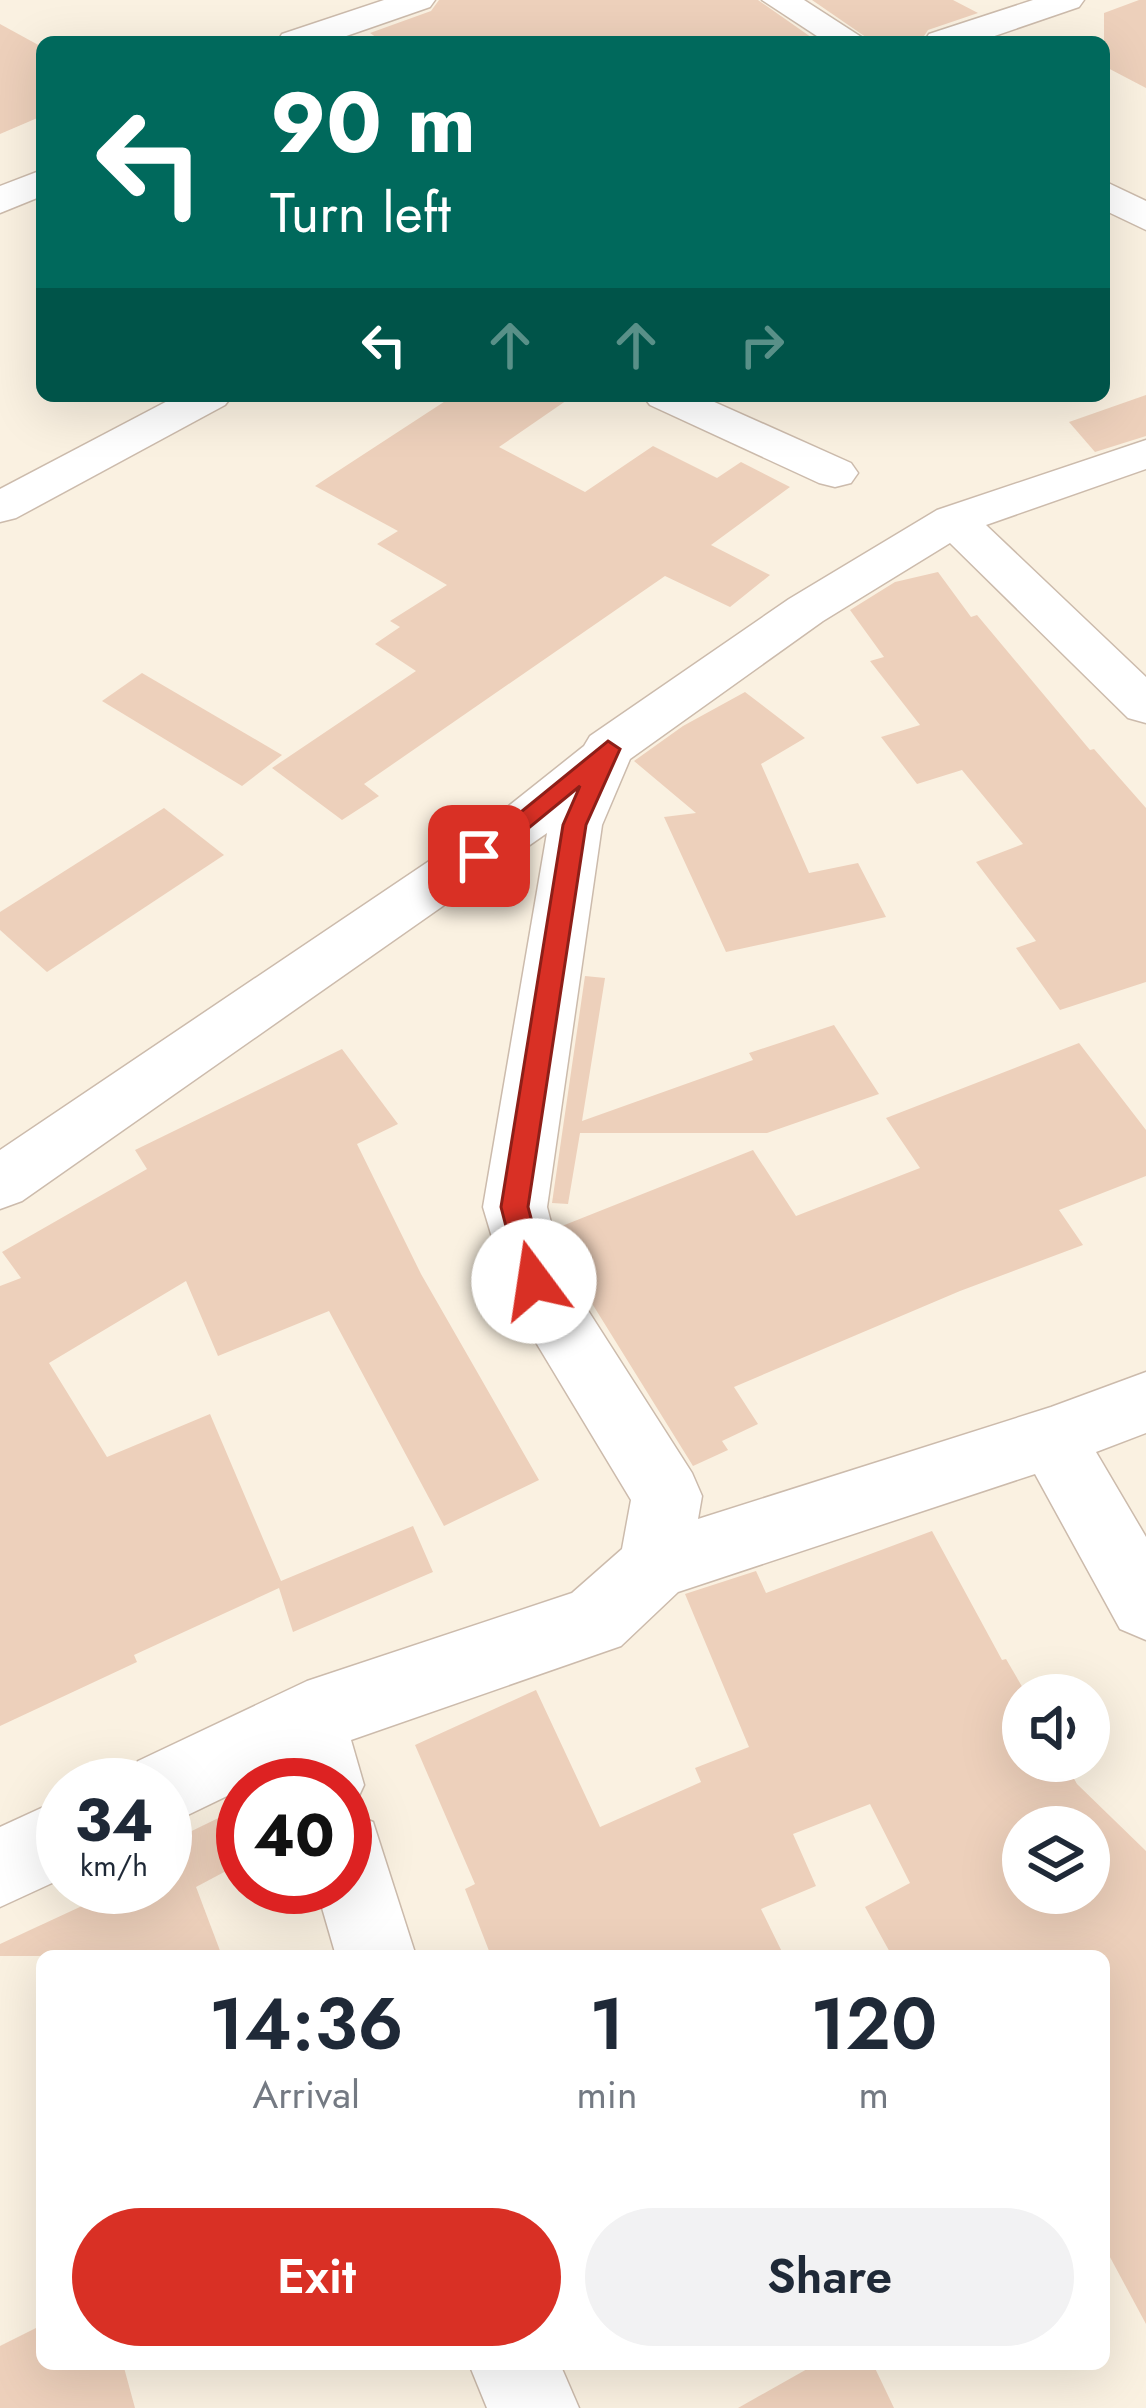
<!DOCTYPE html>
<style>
body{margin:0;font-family:Jost,sans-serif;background:#f2f2f3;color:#1f2937;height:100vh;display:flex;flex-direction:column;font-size:45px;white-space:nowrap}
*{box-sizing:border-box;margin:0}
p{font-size:39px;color:#747a83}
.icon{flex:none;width:66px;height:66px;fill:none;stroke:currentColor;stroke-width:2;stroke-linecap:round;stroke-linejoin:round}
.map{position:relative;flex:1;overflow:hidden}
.sheet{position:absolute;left:36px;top:1950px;width:1074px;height:420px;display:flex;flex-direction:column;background:#fff;border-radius:18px;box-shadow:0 12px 48px #0002}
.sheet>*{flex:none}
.guide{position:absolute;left:36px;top:36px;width:1074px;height:366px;border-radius:18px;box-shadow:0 12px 48px #0002;background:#00695c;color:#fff;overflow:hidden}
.fabs{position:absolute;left:1002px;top:1674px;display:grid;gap:24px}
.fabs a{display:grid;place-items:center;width:108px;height:108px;border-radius:50%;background:#fff;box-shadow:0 12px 48px #0002;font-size:60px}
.speed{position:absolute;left:36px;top:1758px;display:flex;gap:24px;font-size:60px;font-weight:700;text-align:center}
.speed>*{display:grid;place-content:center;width:156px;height:156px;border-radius:50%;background:#fff;box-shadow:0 12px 48px #0002;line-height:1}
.speed small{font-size:30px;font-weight:400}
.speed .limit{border:18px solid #d22;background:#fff;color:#111}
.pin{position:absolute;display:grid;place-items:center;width:102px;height:102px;color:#fff;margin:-51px;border-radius:24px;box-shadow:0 6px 18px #0006}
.me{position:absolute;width:132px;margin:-66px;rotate:346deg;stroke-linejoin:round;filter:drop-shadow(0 0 9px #0008)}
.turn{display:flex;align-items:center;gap:42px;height:252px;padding:0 36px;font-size:54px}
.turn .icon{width:156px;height:156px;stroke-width:2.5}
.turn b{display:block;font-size:84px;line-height:102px}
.lanes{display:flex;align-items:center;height:114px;padding:0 36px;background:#0003;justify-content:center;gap:60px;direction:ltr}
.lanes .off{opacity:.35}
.eta{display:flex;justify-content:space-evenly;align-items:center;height:204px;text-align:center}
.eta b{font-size:72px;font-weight:600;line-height:84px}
.primary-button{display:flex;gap:24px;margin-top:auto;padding:24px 36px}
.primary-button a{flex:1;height:138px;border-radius:72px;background:#d93025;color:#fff;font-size:48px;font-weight:600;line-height:138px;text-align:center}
.primary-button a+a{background:#f2f2f3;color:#1f2937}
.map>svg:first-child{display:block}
</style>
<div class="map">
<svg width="1146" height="2408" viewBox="0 0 1146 2408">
<rect width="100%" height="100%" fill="#faf1e1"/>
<!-- building -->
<g fill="#edd0bb" fill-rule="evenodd">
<path d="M 439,0 L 758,0 L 818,42 L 383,42 L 370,33 L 431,11 Z"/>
<path d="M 812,0 L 953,0 L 978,13 L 928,30 L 920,42 L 873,42 Z"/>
<path d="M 1139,0 L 1146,0 L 1146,88 L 1104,66 L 1104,13 Z"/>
<path d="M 0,24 L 42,47 L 42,116 L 0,134 Z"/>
<path d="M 1146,395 L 1146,436 L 1095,452 L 1069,422 Z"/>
<path d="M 453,396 L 573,396 L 499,447 L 585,492 L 653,446 L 717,478 L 741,462 L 790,487 L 711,545 L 770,575 L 730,607 L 665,576 L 364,784 L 379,796 L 342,820 L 272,768 L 416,671 L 375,644 L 400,627 L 390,621 L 447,585 L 377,544 L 398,531 L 315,486 Z"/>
<path d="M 938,572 L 971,617 L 977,615 L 1090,750 L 1094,749 L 1146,808 L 1146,982 L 1060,1010 L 1016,948 L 1036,941 L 976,862 L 1023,844 L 962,770 L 917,784 L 881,737 L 920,725 L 870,661 L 884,657 L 850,610 L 895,582 Z"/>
<path d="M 142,673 L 282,755 L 242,786 L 102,701 Z"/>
<path d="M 745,692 L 805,738 L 761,764 L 809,873 L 858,863 L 886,917 L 726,952 L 664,817 L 696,813 L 634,761 L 683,726 Z"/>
<path d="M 164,808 L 224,855 L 47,972 L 0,930 L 0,912 Z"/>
<path d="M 585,976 L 605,978 L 582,1121 L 753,1060 L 749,1053 L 834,1025 L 879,1094 L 767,1133 L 580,1133 L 568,1204 L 552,1203 Z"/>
<path d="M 1079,1043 L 1146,1130 L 1146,1176 L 1059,1210 L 1083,1245 L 960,1291 L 734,1387 L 758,1424 L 722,1441 L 728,1450 L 693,1466 L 565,1260 L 557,1228 L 753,1150 L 796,1216 L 920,1168 L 886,1118 Z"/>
<path d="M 342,1049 L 398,1124 L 357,1144 L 421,1274 L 539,1480 L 444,1526 L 329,1311 L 218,1356 L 186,1281 L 49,1363 L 107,1457 L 210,1414 L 281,1581 L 413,1526 L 433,1572 L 293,1632 L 279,1588 L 134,1655 L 137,1662 L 0,1726 L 0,1286 L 21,1278 L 2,1252 L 147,1169 L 135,1150 Z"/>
<path d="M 932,1531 L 1002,1660 L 1006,1659 L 1027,1695 L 1023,1695 L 1023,1761 L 1064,1761 L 1077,1784 L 1146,1851 L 1146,2324 L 1104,2246 L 1104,1956 L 892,1956 L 865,1907 L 910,1883 L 870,1804 L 793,1834 L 816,1886 L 761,1909 L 784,1956 L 491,1956 L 465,1889 L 475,1884 L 415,1745 L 536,1690 L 600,1827 L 701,1782 L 695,1768 L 749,1747 L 685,1594 L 756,1571 L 766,1593 ZM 1023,1827 L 1089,1827 L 1089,1893 L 1023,1893 Z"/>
<path d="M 243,1806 L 243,1862 L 196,1887 L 222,1956 L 0,1956 L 0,1944 L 123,1887 L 165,1887 L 165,1844 Z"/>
<path d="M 42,2325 L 42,2364 L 123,2364 L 135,2408 L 0,2408 L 0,2346 Z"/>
<path d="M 816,2364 L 873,2364 L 894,2408 L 738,2408 Z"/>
</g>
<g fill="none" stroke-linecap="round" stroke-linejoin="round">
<!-- minor casing -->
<g stroke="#ccbbac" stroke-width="3">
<g id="minor">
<path d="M 384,0 L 435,0 L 430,7 L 329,42 L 277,42 L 282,34 Z"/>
<path d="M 762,0 L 804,0 L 869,42 L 826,42 Z"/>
<path d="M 1033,0 L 1084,0 L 1079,7 L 977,42 L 924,42 L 929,34 Z"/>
<path d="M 42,170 L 42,196 L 0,213 L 0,186 Z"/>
<path d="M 1104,181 L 1146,201 L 1146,230 L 1104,210 Z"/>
<path d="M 177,396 L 232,396 L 225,405 L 16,518 L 0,522 L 0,489 Z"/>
<path d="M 643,396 L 701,396 L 851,463 L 858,473 L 851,483 L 835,487 L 819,483 L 650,405 Z"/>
<path d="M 1146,440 L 1146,469 L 986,525 L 1146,677 L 1146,723 L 1128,718 L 950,543 L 823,621 L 630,759 L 602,825 L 547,1207 L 564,1273 L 692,1473 L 702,1496 L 698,1519 L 1051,1407 L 1146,1372 L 1146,1433 L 1096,1452 L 1146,1537 L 1146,1640 L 1120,1629 L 1035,1474 L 678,1592 L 621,1646 L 351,1740 L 364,1785 L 351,1813 L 373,1822 L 416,1956 L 336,1956 L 316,1887 L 345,1887 L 345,1785 L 288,1785 L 283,1769 L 165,1826 L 165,1785 L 128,1785 L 138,1761 L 307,1681 L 572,1593 L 622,1549 L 631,1500 L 511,1301 L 483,1207 L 547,833 L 22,1201 L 0,1209 L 0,1150 L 496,816 L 584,746 L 590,736 L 789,599 L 937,510 Z"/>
<path d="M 63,1798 L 63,1878 L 0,1907 L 0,1827 Z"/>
<path d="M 469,2364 L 560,2364 L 579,2408 L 487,2408 Z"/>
</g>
</g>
<!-- minor -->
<use href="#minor" fill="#fff" fill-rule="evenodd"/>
</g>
<!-- route -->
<path fill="#d93025" stroke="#8d1f18" stroke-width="3" d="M 608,741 L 620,749 L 586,825 L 528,1207 L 548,1281 L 544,1290 L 524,1290 L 520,1281 L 501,1207 L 563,825 L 580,786 L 487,862 L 479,864 L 467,856 Z"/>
</svg>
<div class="fabs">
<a><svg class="icon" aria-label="sound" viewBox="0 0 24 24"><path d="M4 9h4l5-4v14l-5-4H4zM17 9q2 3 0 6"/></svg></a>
<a><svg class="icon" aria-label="layers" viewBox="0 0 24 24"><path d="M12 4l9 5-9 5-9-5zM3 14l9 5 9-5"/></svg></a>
</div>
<div class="speed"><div>34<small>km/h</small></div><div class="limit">40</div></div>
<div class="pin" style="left:479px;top:856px;background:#d93025"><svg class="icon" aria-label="arrive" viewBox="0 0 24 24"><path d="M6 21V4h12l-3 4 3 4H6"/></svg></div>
<svg class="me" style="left:534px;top:1281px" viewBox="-20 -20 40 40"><circle r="19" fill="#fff"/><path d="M0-13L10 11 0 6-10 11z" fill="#d93025"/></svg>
<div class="guide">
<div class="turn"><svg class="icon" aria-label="left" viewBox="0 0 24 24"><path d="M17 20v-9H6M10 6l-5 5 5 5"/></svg><div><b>90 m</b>Turn left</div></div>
<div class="lanes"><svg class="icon" aria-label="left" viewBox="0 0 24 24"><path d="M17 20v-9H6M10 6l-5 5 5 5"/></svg><svg class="icon off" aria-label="ahead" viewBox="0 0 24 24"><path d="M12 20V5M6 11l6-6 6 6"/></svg><svg class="icon off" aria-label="ahead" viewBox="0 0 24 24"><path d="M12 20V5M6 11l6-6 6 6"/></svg><svg class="icon off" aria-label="right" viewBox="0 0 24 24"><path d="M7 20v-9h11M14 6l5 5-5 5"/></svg></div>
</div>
<section class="sheet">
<div class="eta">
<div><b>14:36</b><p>Arrival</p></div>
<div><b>1</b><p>min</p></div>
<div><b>120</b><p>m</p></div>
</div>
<div class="primary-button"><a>Exit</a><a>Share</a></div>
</section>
</div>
